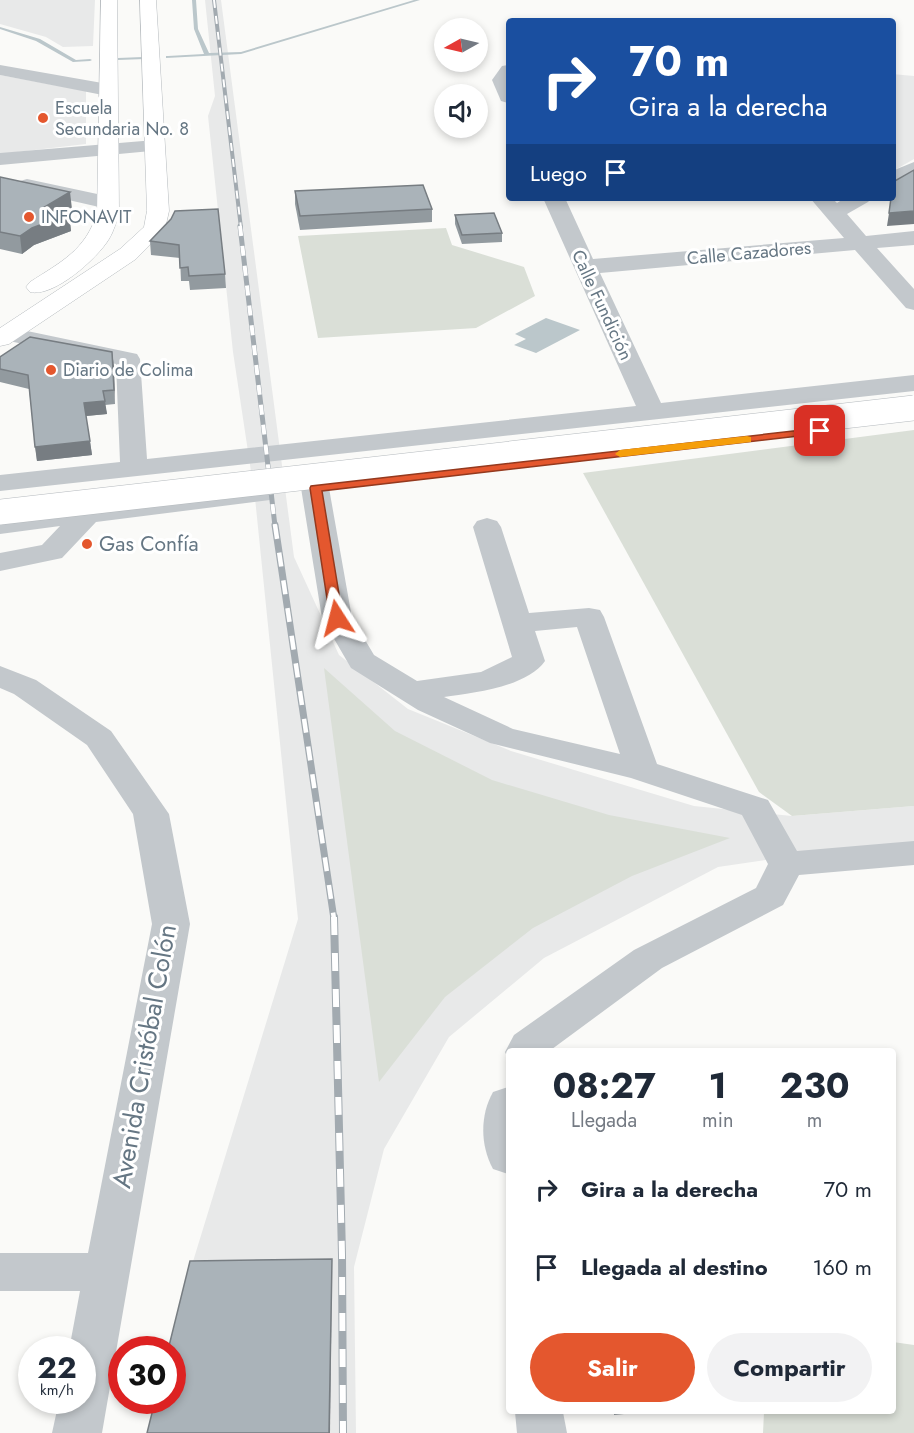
<!DOCTYPE html>
<html lang="es">
<meta charset="utf-8">
<style>
body{margin:0;font-family:Jost,sans-serif;background:#f2f2f3;color:#1f2937;height:100vh;display:flex;flex-direction:column;font-size:22px;white-space:nowrap}
*{box-sizing:border-box;margin:0}
p{font-size:20px;color:#747a83}
.icon{flex:none;width:33px;height:33px;fill:none;stroke:currentColor;stroke-width:2;stroke-linecap:round;stroke-linejoin:round}
.map{position:relative;flex:1;overflow:hidden}
.sheet{position:absolute;left:506px;top:1048px;width:390px;height:366px;display:flex;flex-direction:column;background:#fff;border-radius:6px;box-shadow:0 3px 9px #0003}
.sheet>*{flex:none}
.hud{position:absolute;left:506px;top:18px;width:390px;height:183px;border-radius:6px;box-shadow:0 3px 9px #0003;background:#1a4fa0;color:#fff;overflow:hidden}
.needle{width:39px;rotate:262deg}
.tools{position:absolute;left:434px;top:18px;display:grid;gap:12px}
.tools a{display:grid;place-items:center;width:54px;height:54px;border-radius:50%;background:#fff;box-shadow:0 3px 9px #0003;font-size:30px}
.speed{position:absolute;left:18px;top:1336px;display:flex;gap:12px;font-size:30px;font-weight:700;text-align:center}
.speed>*{display:grid;place-content:center;width:78px;height:78px;border-radius:50%;background:#fff;box-shadow:0 3px 9px #0003;line-height:1}
.speed small{font-size:15px;font-weight:400}
.speed .limit{border:9px solid #d22;background:#fff;color:#111}
.pin{position:absolute;display:grid;place-items:center;width:51px;height:51px;color:#fff;margin:-26px;border-radius:12px;box-shadow:0 3px 9px #0006}
.me{position:absolute;width:66px;margin:-33px;rotate:351deg;stroke-linejoin:round;filter:drop-shadow(0 0 4px #0008)}
.turn{display:flex;align-items:center;gap:21px;height:126px;padding:0 24px;font-size:27px}
.turn .icon{width:78px;height:78px;stroke-width:2.5}
.turn b{display:block;font-size:42px;line-height:51px}
.then{display:flex;align-items:center;height:57px;padding:0 24px;background:#0003;gap:12px;font-size:22px}
.eta{display:flex;justify-content:space-evenly;align-items:center;height:102px;text-align:center}
.eta b{font-size:36px;font-weight:700;line-height:42px}
.action{display:flex;gap:12px;margin-top:auto;padding:12px 24px}
.action a{flex:1;height:69px;border-radius:36px;background:#e4572e;color:#fff;font-size:24px;font-weight:700;line-height:69px;text-align:center}
.action a+a{background:#f2f2f3;color:#1f2937}
ul{padding:0;list-style:none}
li{display:flex;align-items:center;gap:18px;height:78px;padding:0 24px}
li div{flex:1}
li b{display:block;font-size:22px}
li em{font-style:normal}
.map>svg:first-child{display:block}
</style>
<div class="map">
<svg width="914" height="1433" viewBox="0 0 914 1433">
<rect width="100%" height="100%" fill="#fafaf8"/>
<!-- built -->
<g fill="#e8e9e9">
<path d="M 0,0 L 95,0 L 93,46 L 63,47 L 46,37 L 0,24 Z"/>
<path d="M 205,0 L 221,0 L 294,557 L 339,655 L 408,709 L 511,751 L 694,806 L 792,816 L 914,806 L 914,843 L 841,849 L 718,867 L 544,958 L 449,1037 L 384,1149 L 354,1267 L 356,1433 L 150,1433 L 172,1401 L 172,1350 L 191,1268 L 298,919 L 255,498 L 233,352 L 208,116 L 215,96 Z"/>
<path d="M 892,74 L 914,76 L 914,159 L 893,171 Z"/>
<path d="M 0,75 L 86,91 L 86,144 L 0,154 Z"/>
</g>
<!-- green -->
<g fill="#dadfd7">
<path d="M 446,228 L 452,245 L 524,267 L 535,296 L 476,328 L 318,338 L 298,236 Z"/>
<path d="M 914,430 L 914,806 L 792,816 L 759,792 L 583,473 Z"/>
<path d="M 324,668 L 395,731 L 492,780 L 609,815 L 730,838 L 632,876 L 533,928 L 445,997 L 379,1082 Z"/>
<path d="M 893,1342 L 914,1345 L 914,1433 L 763,1433 L 764,1412 L 892,1412 Z"/>
</g>
<!-- water -->
<path fill="#bbc7cb" d="M 546,318 L 580,330 L 536,353 L 514,345 L 526,339 L 515,334 Z"/>
<g fill="none" stroke-linecap="round" stroke-linejoin="round">
<!-- stream -->
<g fill="#bbc7cb" fill-rule="evenodd">
<path d="M 192,0 L 196,0 L 198,29 L 209,53 L 241,52 L 414,0 L 420,0 L 241,54 L 166,58 L 166,56 L 168,56 L 204,54 L 194,29 Z"/>
<path d="M 0,27 L 40,39 L 76,60 L 90,59 L 92,60 L 90,61 L 73,62 L 36,41 L 0,29 Z"/>
<path d="M 143,57 L 145,58 L 145,59 L 118,60 L 116,59 L 118,58 Z"/>
</g>
<!-- major casing -->
<g stroke="#b5babe" stroke-width="1">
<g id="major">
<path d="M 101,0 L 117,0 L 119,213 C 116,222 114,231 109,239 C 97,259 53,298 30,292 L 26,287 L 30,282 C 61,262 86,250 97,213 Z"/>
<path d="M 140,0 L 156,0 L 169,211 L 165,229 L 136,259 L 9,344 L 0,346 L 0,328 L 120,249 L 144,227 L 147,211 Z"/>
</g>
</g>
<!-- minor -->
<g fill="#c3c8cc" fill-rule="evenodd">
<path d="M 0,65 L 108,84 L 115,86 L 117,90 L 115,94 L 108,96 L 0,75 Z"/>
<path d="M 508,65 L 508,103 L 501,101 L 492,80 L 502,66 Z"/>
<path d="M 155,140 L 162,142 L 165,146 L 162,150 L 0,165 L 0,153 Z"/>
<path d="M 914,162 L 914,176 L 892,186 L 892,171 Z"/>
<path d="M 27,179 L 116,198 L 119,203 L 116,208 L 108,209 L 20,189 L 17,185 L 20,181 Z"/>
<path d="M 543,198 L 565,198 L 593,259 L 844,238 L 810,198 L 832,198 L 837,203 L 845,198 L 872,198 L 868,202 L 847,214 L 866,236 L 914,231 L 914,245 L 877,248 L 914,289 L 914,310 L 906,308 L 855,250 L 600,273 L 661,403 L 914,375 L 914,391 L 0,491 L 0,475 L 120,462 L 116,364 L 0,339 L 0,329 L 8,327 L 137,354 L 140,359 L 147,459 L 636,406 Z"/>
<path d="M 315,480 L 325,482 L 329,488 L 352,618 L 374,655 L 417,681 L 481,672 L 512,657 L 473,527 L 477,521 L 487,518 L 497,521 L 501,527 L 529,613 L 589,608 L 600,610 L 604,617 L 657,764 L 768,800 L 797,851 L 914,841 L 914,865 L 799,875 L 783,905 L 662,968 L 548,1052 L 508,1052 L 508,1059 L 505,1052 L 514,1035 L 634,950 L 756,888 L 768,864 L 742,815 L 631,778 L 490,743 L 418,710 L 351,668 L 322,618 L 301,488 L 305,482 ZM 577,627 L 620,754 L 513,729 L 444,697 C 473,693 527,687 545,661 L 535,631 Z"/>
<path d="M 260,486 L 270,488 L 274,494 L 270,500 L 96,522 L 62,558 L 0,571 L 0,553 L 42,545 L 60,526 L 0,534 L 0,516 Z"/>
<path d="M 0,666 L 36,680 L 111,731 L 169,814 L 190,924 L 102,1433 L 52,1433 L 59,1401 L 82,1401 L 82,1350 L 69,1350 L 80,1291 L 0,1291 L 0,1253 L 88,1253 L 152,924 L 133,814 L 87,745 L 14,694 L 0,688 Z"/>
<path d="M 508,1087 L 508,1174 L 493,1169 C 480,1145 480,1115 493,1092 Z"/>
<path d="M 515,1412 L 563,1412 L 567,1433 L 517,1433 Z"/>
</g>
<!-- major -->
<use href="#major" fill="#fff" fill-rule="evenodd"/>
<!-- rail-far3 casing -->
<g stroke="#a2aab0" stroke-width="4">
<path id="rail-far3" d="M 214,0 L 241,228"/>
</g>
<!-- rail-far2 casing -->
<g stroke="#a2aab0" stroke-width="5">
<path id="rail-far2" d="M 240,226 L 275,526"/>
</g>
<!-- rail-far1 casing -->
<g stroke="#a2aab0" stroke-width="7">
<path id="rail-far1" d="M 275,525 L 334,919"/>
</g>
<!-- rail casing -->
<g stroke="#a2aab0" stroke-width="8">
<path id="rail" d="M 334,917 L 342,1255 L 343,1433"/>
</g>
<!-- rail-far3 -->
<use href="#rail-far3" stroke="#fff" stroke-width="2" stroke-dasharray="8" stroke-linecap="butt"/>
<!-- rail-far2 -->
<use href="#rail-far2" stroke="#fff" stroke-width="4" stroke-dasharray="10" stroke-linecap="butt"/>
<!-- rail-far1 -->
<use href="#rail-far1" stroke="#fff" stroke-width="4.5" stroke-dasharray="14" stroke-linecap="butt"/>
<!-- rail -->
<use href="#rail" stroke="#fff" stroke-width="6" stroke-dasharray="18" stroke-linecap="butt"/>
<!-- major-bridge casing -->
<g stroke="#b5babe" stroke-width="26" stroke-linecap="butt">
<path id="major-bridge" d="M 0,512 L 914,408"/>
</g>
<!-- major-bridge -->
<use href="#major-bridge" stroke="#fff" stroke-width="25"/>
</g>
<!-- wall -->
<g fill="#929a9f">
<path d="M 0,177 L 72,209 L 66,213 L 69,214 L 71,231 L 34,245 L 22,254 L 0,249 Z"/>
<path d="M 295,191 L 432,209 L 432,222 L 300,230 L 295,204 Z"/>
<path d="M 455,215 L 502,233 L 502,242 L 462,244 L 455,224 Z"/>
<path d="M 171,219 L 225,274 L 226,288 L 190,290 L 189,281 L 181,281 L 180,258 L 151,255 L 150,241 Z"/>
<path d="M 112,352 L 115,404 L 105,405 L 107,414 L 86,416 L 92,455 L 37,461 L 29,389 L 0,382 L 0,357 Z"/>
<path d="M 614,1412 L 644,1412 L 614,1415 Z"/>
</g>
<!-- shaded-wall -->
<g fill="#777d82">
<path d="M 70,192 L 72,209 L 57,218 L 69,214 L 71,231 L 34,245 L 22,254 L 20,236 L 43,208 Z"/>
<path d="M 914,211 L 914,224 L 887,226 L 889,213 Z"/>
<path d="M 112,352 L 114,366 L 115,404 L 114,390 Z"/>
<path d="M 105,401 L 107,414 L 86,416 L 84,403 Z"/>
<path d="M 90,441 L 92,455 L 37,461 L 35,447 Z"/>
<path d="M 332,1259 L 330,1433 L 329,1433 Z"/>
</g>
<!-- building -->
<g fill="#aab3b9" stroke="#777d82" stroke-width="1.5">
<path d="M 914,170 L 914,211 L 889,213 L 891,198 L 892,198 L 893,182 Z"/>
<path d="M 0,177 L 70,192 L 43,208 L 69,214 L 32,228 L 20,236 L 0,232 Z"/>
<path d="M 423,185 L 432,209 L 300,216 L 295,191 Z"/>
<path d="M 218,209 L 225,274 L 189,276 L 188,267 L 180,268 L 179,245 L 150,241 L 171,219 L 175,211 Z"/>
<path d="M 494,213 L 502,233 L 462,235 L 455,215 Z"/>
<path d="M 30,337 L 112,352 L 114,390 L 103,391 L 105,401 L 84,403 L 90,441 L 35,447 L 28,375 L 0,369 L 0,357 Z"/>
<path d="M 332,1259 L 329,1433 L 147,1433 L 155,1401 L 172,1401 L 172,1350 L 168,1350 L 190,1261 Z"/>
</g>
<!-- route -->
<path fill="#e4572e" stroke="#94391e" stroke-width="1.5" d="M 820,428 L 824,429 L 824,433 L 322,491 L 343,618 L 337,621 L 330,618 L 310,488 L 311,486 Z"/>
<!-- slow -->
<path fill="#f59e0b" d="M 747,436 L 751,437 L 751,442 L 620,457 L 615,454 L 620,450 Z"/>
<!-- markers -->
<g fill="#e4572e" stroke="#fff" stroke-width="2">
<circle cx="43" cy="118" r="6"/>
<circle cx="29" cy="217" r="6"/>
<circle cx="51" cy="370" r="6"/>
<circle cx="87" cy="544" r="6"/>
</g>
<g text-anchor="middle" dominant-baseline="central" stroke-width="6" stroke-linejoin="round" paint-order="stroke">
<!-- far-poi labels -->
<g font-size="18" fill="#657683" stroke="#fff" text-anchor="start">
<text x="55" y="108">Escuela<tspan x="55" dy="21">Secundaria No. 8</tspan></text>
<text x="41" y="217">INFONAVIT</text>
<text x="63" y="370">Diario de Colima</text>
</g>
<!-- far-street labels -->
<g font-size="18" fill="#657683" stroke="#fff">
<text transform="translate(749 253) rotate(-5)">Calle Cazadores</text>
<text transform="translate(602 305) rotate(65)">Calle Fundición</text>
</g>
<!-- poi labels -->
<g font-size="21" fill="#657683" stroke="#fff" text-anchor="start">
<text x="99" y="544">Gas Confía</text>
</g>
<!-- near-street labels -->
<g font-size="26" fill="#657683" stroke="#fff">
<text transform="translate(144 1056) rotate(-80)">Avenida Cristóbal Colón</text>
</g>
</g>
</svg>
<div class="tools">
<a><svg class="needle" viewBox="-14 -14 28 28"><path d="M0-13l5 13h-10z" fill="#e53935"/><path d="M0 13l5-13h-10z" fill="#747a83"/></svg></a>
<a><svg class="icon" aria-label="sound" viewBox="0 0 24 24"><path d="M4 9h4l5-4v14l-5-4H4zM17 9q2 3 0 6"/></svg></a>
</div>
<div class="speed"><div>22<small>km/h</small></div><div class="limit">30</div></div>
<div class="pin" style="left:820px;top:431px;background:#d93025"><svg class="icon" aria-label="arrive" viewBox="0 0 24 24"><path d="M6 21V4h12l-3 4 3 4H6"/></svg></div>
<svg class="me" style="left:337px;top:618px" viewBox="-20 -20 40 40"><path d="M0-17L14 15 0 8-14 15z" fill="#e4572e" stroke="#fff" stroke-width="4"/></svg>
<div class="hud">
<div class="turn"><svg class="icon" aria-label="right" viewBox="0 0 24 24"><path d="M7 20v-9h11M14 6l5 5-5 5"/></svg><div><b>70 m</b>Gira a la derecha</div></div>
<div class="then">Luego<svg class="icon" aria-label="arrive" viewBox="0 0 24 24"><path d="M6 21V4h12l-3 4 3 4H6"/></svg></div>
</div>
<section class="sheet">
<div class="eta">
<div><b>08:27</b><p>Llegada</p></div>
<div><b>1</b><p>min</p></div>
<div><b>230</b><p>m</p></div>
</div>
<ul>
<li><svg class="icon" aria-label="right" viewBox="0 0 24 24"><path d="M7 20v-9h11M14 6l5 5-5 5"/></svg><div><b>Gira a la derecha</b></div><em>70 m</em></li>
<li><svg class="icon" aria-label="arrive" viewBox="0 0 24 24"><path d="M6 21V4h12l-3 4 3 4H6"/></svg><div><b>Llegada al destino</b></div><em>160 m</em></li>
</ul>
<div class="action"><a>Salir</a><a>Compartir</a></div>
</section>
</div>
